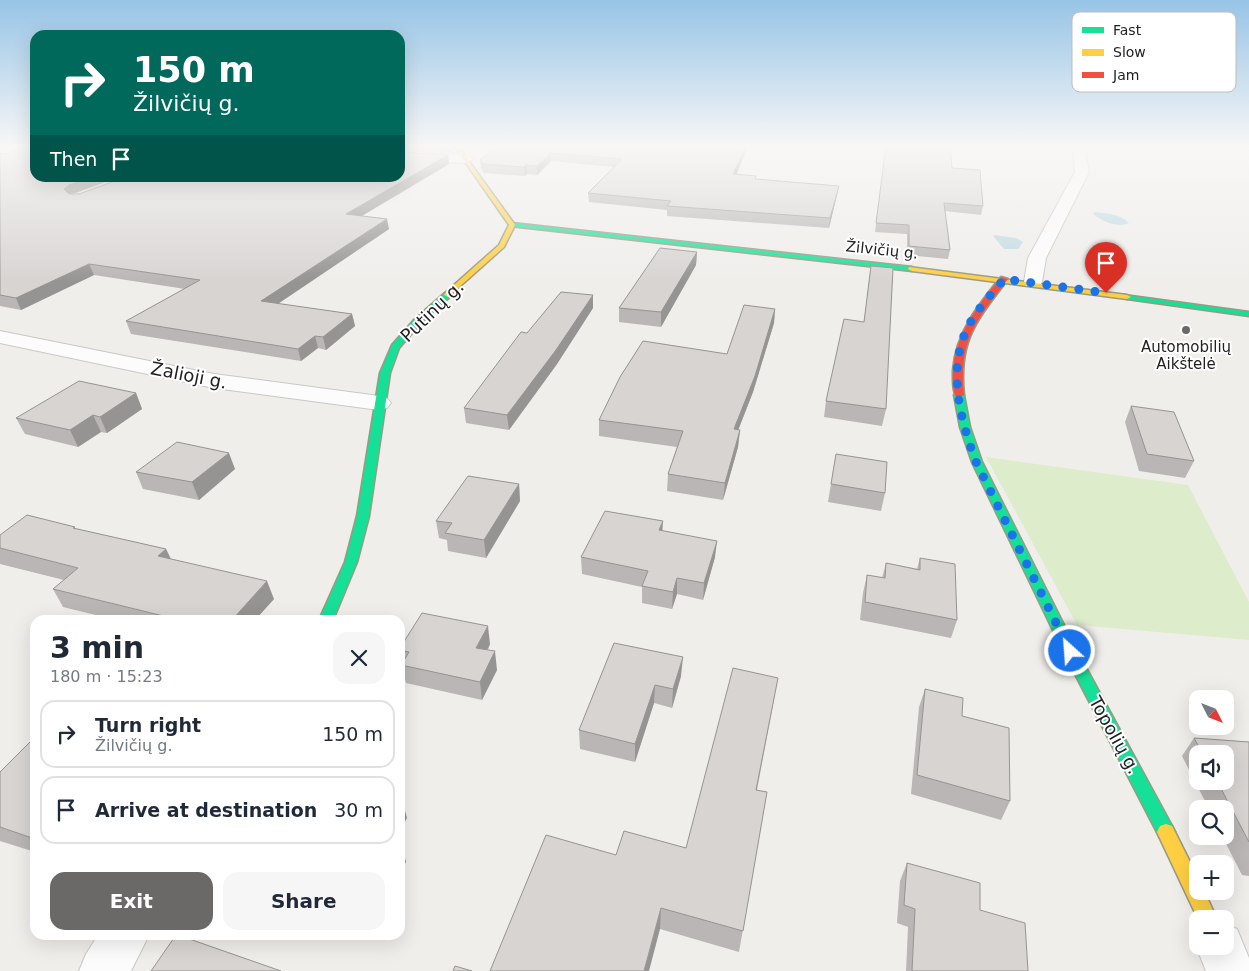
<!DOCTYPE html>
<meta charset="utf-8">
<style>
body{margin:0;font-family:"DejaVu Sans",sans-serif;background:#f6f6f7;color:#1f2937;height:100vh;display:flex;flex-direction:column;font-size:19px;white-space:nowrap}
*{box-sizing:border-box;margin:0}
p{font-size:16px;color:#747a83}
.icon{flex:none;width:28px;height:28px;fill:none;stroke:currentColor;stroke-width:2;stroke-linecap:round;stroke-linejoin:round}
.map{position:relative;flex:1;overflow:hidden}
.drawer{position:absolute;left:30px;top:615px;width:375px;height:325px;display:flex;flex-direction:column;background:#fff;border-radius:15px;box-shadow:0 5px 20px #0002}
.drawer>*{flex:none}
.guide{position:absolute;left:30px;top:30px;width:375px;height:152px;border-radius:15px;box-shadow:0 5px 20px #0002;background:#00695c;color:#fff;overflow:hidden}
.needle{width:32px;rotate:132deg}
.buttons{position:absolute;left:1189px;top:690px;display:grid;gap:10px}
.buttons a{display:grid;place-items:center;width:45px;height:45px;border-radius:10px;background:#fff;box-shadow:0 5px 20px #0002;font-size:25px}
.pin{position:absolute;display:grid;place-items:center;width:42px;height:42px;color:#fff;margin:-51px -21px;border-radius:50% 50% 50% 0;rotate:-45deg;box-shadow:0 0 5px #0007}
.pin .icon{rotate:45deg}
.me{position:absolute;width:55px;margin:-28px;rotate:334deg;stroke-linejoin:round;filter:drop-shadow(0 0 4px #0008)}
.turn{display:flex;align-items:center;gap:18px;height:105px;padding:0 20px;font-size:22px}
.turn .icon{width:65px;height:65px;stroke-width:2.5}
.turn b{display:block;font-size:35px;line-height:42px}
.then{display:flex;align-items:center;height:48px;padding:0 20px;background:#0003;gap:10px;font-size:19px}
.round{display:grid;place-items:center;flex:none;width:52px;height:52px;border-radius:15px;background:#f6f6f7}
.overview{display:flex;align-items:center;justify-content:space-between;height:85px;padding:0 20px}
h1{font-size:30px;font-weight:600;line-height:38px}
.primary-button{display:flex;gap:10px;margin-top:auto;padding:10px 20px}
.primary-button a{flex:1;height:58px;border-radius:15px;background:#6a6968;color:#fff;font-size:20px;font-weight:600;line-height:58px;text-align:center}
.primary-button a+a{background:#f6f6f7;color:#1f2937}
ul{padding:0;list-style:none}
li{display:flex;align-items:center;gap:15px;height:68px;margin:0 10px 8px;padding:0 10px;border:2px solid #e0e1e3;border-radius:15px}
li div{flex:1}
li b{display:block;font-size:19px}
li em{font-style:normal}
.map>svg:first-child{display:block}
</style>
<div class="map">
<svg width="1249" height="971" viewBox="0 0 1249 971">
<rect width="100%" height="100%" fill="#f0eeeb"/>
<!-- grass -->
<path fill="#ddeccb" d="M 986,457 L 1188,485 L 1249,602 L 1249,640 L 1077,625 Z"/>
<!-- water -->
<g fill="#bfdbe3">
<path d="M 1094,212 C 1107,213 1120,214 1129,223 C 1116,228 1104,222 1093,214 Z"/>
<path d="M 995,235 L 1016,238 L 1023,242 L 1018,249 L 1004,249 L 993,236 Z"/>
</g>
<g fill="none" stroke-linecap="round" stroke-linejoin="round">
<!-- street casing -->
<g stroke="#c9c8c7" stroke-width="2">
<g id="street">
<path d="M 1072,146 L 1084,146 L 1089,172 L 1046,258 L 1042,282 L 1040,286 L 1026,286 L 1024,282 L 1028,258 L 1075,172 Z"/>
<path d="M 1233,146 L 1249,146 L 1249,150 L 1234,149 Z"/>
<path d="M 400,151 L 466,155 L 473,159 L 466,163 L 400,159 Z"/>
<path d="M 0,331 L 214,374 L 379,396 L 387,398 L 391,403 L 387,408 L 379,410 L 214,388 L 0,343 Z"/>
<path d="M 1225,924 L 1237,929 L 1249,958 L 1249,971 L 1206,971 L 1196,946 L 1198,943 L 1198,946 L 1225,946 Z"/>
<path d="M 98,935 L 149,935 L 131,971 L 79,971 L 86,954 Z"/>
</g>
</g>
<!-- fast casing -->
<g stroke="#999a82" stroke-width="3">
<g id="fast">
<path d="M 1246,146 L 1249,146 L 1249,148 L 1246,147 Z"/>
<path d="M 512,223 L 912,267 L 916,269 L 912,271 L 510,226 L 509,225 Z"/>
<path d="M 445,293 L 452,295 L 420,324 L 399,348 L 390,373 L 369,516 L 357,562 L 333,620 L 319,620 L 345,562 L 357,516 L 380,373 L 392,345 L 414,320 Z"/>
<path d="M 1124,295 L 1249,312 L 1249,316 L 1127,299 L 1123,297 Z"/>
<path d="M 959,392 L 964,395 L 970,427 L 982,462 L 1077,651 L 1172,826 L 1175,832 L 1172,838 L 1166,840 L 1160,838 L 1063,651 L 972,462 L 960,427 L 954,395 Z"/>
</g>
</g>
<!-- slow casing -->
<g stroke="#999a82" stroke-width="3">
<g id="slow">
<path d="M 454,146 L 458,146 L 515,225 L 504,247 L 448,297 L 444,295 L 445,293 L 499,245 L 509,225 Z"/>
<path d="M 909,267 L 1127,295 L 1131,297 L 1127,299 L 912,271 L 908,269 Z"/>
<path d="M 1166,824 L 1172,826 L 1198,878 L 1198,891 L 1204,891 L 1217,919 L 1198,919 L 1157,832 L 1160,826 Z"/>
</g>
</g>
<!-- jam casing -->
<g stroke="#999a82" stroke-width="3">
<path id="jam" d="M 1001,277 L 1008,279 C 977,320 958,340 964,395 L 959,398 L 956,397 C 952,389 953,379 953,370 C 956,333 978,305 1001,277 Z"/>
</g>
<!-- street -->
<use href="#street" fill="#fdfcfc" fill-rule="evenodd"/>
<!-- fast -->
<use href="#fast" fill="#16e098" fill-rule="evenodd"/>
<!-- slow -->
<use href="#slow" fill="#ffcf43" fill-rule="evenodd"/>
<!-- jam -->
<use href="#jam" fill="#f24e42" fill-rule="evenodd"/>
</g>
<!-- wall -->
<g fill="#b9b6b5" fill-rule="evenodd">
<path d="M 400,146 L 451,146 L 452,152 L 400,150 Z"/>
<path d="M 499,146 L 748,146 L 736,174 L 756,179 L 839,186 L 837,195 L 829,228 L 667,216 L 667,210 L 589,202 L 588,193 L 614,167 L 551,161 L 537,175 L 527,174 L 525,176 L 484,173 L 481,168 L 480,160 Z"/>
<path d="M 886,146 L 950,146 L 952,168 L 983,206 L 981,215 L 945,211 L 950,250 L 948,259 L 907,255 L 907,234 L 875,232 Z"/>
<path d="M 0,153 L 35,178 L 116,178 L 73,194 L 449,164 L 362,216 L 389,229 L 278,304 L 352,314 L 355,326 L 326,350 L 318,348 L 301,361 L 131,334 L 126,321 L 185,289 L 94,275 L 21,310 L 0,306 Z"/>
<path d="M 697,252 L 696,265 L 661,327 L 619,322 L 619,308 Z"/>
<path d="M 871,266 L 886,409 L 882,426 L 824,417 L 826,401 L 864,322 Z"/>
<path d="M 593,308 L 557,364 L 509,430 L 466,423 L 464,408 L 527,333 Z"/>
<path d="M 775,309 L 774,323 L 753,392 L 738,430 L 740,430 L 738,447 L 723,500 L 667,491 L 668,474 L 677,447 L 599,436 L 599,420 L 727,354 Z"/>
<path d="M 136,393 L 142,409 L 107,433 L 101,432 L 78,447 L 25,434 L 16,418 Z"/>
<path d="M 1131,406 L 1194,461 L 1185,478 L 1139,471 L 1125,422 Z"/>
<path d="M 836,454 L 885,493 L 881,511 L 828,502 Z"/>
<path d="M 235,469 L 199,500 L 143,489 L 136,472 Z"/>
<path d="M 519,484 L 520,501 L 486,558 L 448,551 L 447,540 L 439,538 L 436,521 Z"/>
<path d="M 77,529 L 166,549 L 171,559 L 274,599 L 255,620 L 116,620 L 63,607 L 53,589 L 64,580 L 0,564 L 0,535 Z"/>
<path d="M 662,531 L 715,557 L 703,600 L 677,594 L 672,609 L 642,603 L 642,587 L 582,574 L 581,557 Z"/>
<path d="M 920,558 L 957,620 L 951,638 L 860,620 L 863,593 L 867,575 L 882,578 L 886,563 L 917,569 Z"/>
<path d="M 614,643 L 681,676 L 672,708 L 654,703 L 635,762 L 580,749 L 579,730 Z"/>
<path d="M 490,644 L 488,650 L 497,670 L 482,700 L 406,683 L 401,665 L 402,663 L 400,654 L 400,648 Z"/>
<path d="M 778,678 L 757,790 L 767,792 L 739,952 L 660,929 L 616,855 L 686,848 Z"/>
<path d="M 925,689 L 1010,801 L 1001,820 L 911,794 L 919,707 Z"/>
<path d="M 35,737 L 35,852 L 0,841 L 0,772 Z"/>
<path d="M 1194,738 L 1249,742 L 1249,876 L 1242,875 L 1222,836 L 1225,836 L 1225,809 L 1209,809 L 1182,756 ZM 1198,754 L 1225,754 L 1225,781 L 1198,781 Z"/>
<path d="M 907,863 L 980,910 L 1028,971 L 906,971 L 908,927 L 897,923 L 900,881 Z"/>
</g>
<!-- shaded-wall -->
<g fill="#969493">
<path d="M 746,146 L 748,146 L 733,183 L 733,174 Z"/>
<path d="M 551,153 L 551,161 L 537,175 L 537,166 Z"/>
<path d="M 448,155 L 449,164 L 348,224 L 346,214 Z"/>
<path d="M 527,165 L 527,174 L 525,176 L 524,167 Z"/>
<path d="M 88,178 L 116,178 L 72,194 L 68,199 L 64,189 L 69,185 Z"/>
<path d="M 839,186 L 837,195 L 829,228 L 830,218 Z"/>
<path d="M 387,219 L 389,229 L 264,313 L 261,301 Z"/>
<path d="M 697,252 L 696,265 L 661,327 L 661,312 Z"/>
<path d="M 89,264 L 94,275 L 21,310 L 16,298 Z"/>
<path d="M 593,295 L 593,308 L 557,364 L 509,430 L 507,415 Z"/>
<path d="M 775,309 L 774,323 L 753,392 L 732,446 L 734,429 Z"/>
<path d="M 352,314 L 355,326 L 326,350 L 323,337 Z"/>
<path d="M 315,336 L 318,348 L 301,361 L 298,349 Z"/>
<path d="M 136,393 L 142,409 L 107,433 L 100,417 Z"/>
<path d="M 93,415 L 101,432 L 78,447 L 70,430 Z"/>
<path d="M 740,430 L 738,447 L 723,500 L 725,483 Z"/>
<path d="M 229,453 L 235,469 L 199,500 L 192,482 Z"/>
<path d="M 519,484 L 520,501 L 486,558 L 484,540 Z"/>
<path d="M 663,521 L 662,537 L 659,530 Z"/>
<path d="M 717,541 L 715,557 L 703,600 L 704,583 Z"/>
<path d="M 166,549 L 174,566 L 158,556 Z"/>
<path d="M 677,578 L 677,594 L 672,609 L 673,592 Z"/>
<path d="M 267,581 L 274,599 L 255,620 L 232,620 Z"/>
<path d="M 488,626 L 490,644 L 479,666 L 476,648 Z"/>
<path d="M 495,651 L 497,670 L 482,700 L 480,682 Z"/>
<path d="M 683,657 L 681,676 L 672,708 L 673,689 Z"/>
<path d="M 655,685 L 654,703 L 635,762 L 635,744 Z"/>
<path d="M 402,800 L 407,818 L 400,831 L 400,803 Z"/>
<path d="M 401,844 L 406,862 L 400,874 L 400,846 Z"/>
<path d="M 661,908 L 660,929 L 649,971 L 644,971 Z"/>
</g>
<!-- building -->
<g fill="#d7d4d2" stroke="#969493">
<path d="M 23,146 L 35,146 L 35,178 L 88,178 L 69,185 L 64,189 L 69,194 L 79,194 L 123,178 L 400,178 L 400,152 L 448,155 L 346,214 L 387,219 L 261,301 L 352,314 L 323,337 L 315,336 L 298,349 L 126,321 L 200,280 L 89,264 L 16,298 L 0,295 L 0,153 L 7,154 Z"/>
<path d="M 499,146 L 746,146 L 733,174 L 756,176 L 755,179 L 839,186 L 830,218 L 667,206 L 671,201 L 588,193 L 622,159 L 551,153 L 537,166 L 527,165 L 524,167 L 483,164 L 480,160 Z"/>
<path d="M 886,146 L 950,146 L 952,168 L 980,170 L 983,206 L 944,203 L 950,250 L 909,246 L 909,225 L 876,223 Z"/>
<path d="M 660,248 L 697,252 L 661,312 L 619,308 Z"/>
<path d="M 871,266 L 893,268 L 886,409 L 826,401 L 844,319 L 864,322 Z"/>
<path d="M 561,292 L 593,295 L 556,350 L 507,415 L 464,408 L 521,332 L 527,333 Z"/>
<path d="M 744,305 L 775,309 L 755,376 L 734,429 L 740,430 L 725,483 L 668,474 L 683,431 L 599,420 L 620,377 L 643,341 L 727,354 Z"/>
<path d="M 79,381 L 136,393 L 100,417 L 93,415 L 70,430 L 16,418 Z"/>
<path d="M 1131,406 L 1174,412 L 1194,461 L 1147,454 Z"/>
<path d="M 177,442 L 229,453 L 192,482 L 136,472 Z"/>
<path d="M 836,454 L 887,462 L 885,493 L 831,484 Z"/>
<path d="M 468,476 L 519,484 L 484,540 L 445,533 L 452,523 L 436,521 Z"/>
<path d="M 605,511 L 663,521 L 659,530 L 717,541 L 704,583 L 677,578 L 673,592 L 642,586 L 648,571 L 581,557 Z"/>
<path d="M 27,515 L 75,527 L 73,528 L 166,549 L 158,556 L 267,581 L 232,620 L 180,620 L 53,589 L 78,568 L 0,548 L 0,535 Z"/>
<path d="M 920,558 L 955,564 L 957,620 L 865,602 L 867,575 L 885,578 L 886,563 L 920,570 Z"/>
<path d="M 422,613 L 488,626 L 476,648 L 495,651 L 480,682 L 401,665 L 409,652 L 400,650 L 400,648 Z"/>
<path d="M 614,643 L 683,657 L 673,689 L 655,685 L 635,744 L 579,730 Z"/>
<path d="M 733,668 L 778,678 L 756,790 L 767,792 L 743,931 L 661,908 L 644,971 L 490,971 L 546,835 L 616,855 L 624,831 L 686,848 Z"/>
<path d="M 925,689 L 963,698 L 962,716 L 1009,728 L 1010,801 L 917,775 Z"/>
<path d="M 35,737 L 35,839 L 0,827 L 0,772 Z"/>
<path d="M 1194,738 L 1249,742 L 1249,842 L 1217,781 L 1225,781 L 1225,754 L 1203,754 Z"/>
<path d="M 907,863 L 980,883 L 980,910 L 1025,923 L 1028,971 L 912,971 L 915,909 L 904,905 Z"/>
<path d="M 176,935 L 178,935 L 281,971 L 151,971 Z"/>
<path d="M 455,966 L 472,971 L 453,971 Z"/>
</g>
<!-- sky -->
<linearGradient id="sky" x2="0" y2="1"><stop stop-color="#97c4e6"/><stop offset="0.52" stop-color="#f8f7f6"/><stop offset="1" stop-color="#f8f7f6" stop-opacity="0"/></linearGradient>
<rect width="1249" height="282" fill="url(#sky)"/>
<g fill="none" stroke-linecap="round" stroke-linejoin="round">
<!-- route -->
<path stroke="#1a73e8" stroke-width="9" stroke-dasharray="0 16.2" d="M 1070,651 L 976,462 C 959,417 945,361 973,318 C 982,304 994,291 1004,279 L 1106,293"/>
</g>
<!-- markers -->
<circle fill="#6a6968" stroke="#fff" stroke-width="2" cx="1186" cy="330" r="5"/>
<g text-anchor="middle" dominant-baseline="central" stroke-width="4" stroke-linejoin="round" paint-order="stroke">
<!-- far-street labels -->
<g font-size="15" fill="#222" stroke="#fff">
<text transform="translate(882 250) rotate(6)">Žilvičių g.</text>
</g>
<!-- far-poi labels -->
<g font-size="15" fill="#222" stroke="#fff">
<text x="1186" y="347">Automobilių<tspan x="1186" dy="17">Aikštelė</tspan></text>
</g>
<!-- street labels -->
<g font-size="18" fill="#222" stroke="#fff">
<text transform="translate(432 311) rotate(-44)">Putinų g.</text>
<text transform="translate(189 375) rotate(11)">Žalioji g.</text>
<text transform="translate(1115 735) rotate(61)">Topolių g.</text>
</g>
</g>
<!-- legend -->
<rect x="1072" y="12" width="164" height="80" rx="8" fill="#fff" stroke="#bdbdbd" stroke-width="1"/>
<rect x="1082" y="27" width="22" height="6" fill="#16e098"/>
<rect x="1082" y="49" width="22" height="7" fill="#ffcf43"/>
<rect x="1082" y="72" width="22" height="6" fill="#f24e42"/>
<g font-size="14" fill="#222">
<text x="1113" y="35">Fast</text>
<text x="1113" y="57">Slow</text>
<text x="1113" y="80">Jam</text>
</g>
</svg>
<div class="buttons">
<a><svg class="needle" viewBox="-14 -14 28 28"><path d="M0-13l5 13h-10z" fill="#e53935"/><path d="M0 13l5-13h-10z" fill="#747a83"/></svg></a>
<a><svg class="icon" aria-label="sound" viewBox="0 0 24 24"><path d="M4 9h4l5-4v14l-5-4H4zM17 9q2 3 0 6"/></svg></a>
<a><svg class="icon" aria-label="search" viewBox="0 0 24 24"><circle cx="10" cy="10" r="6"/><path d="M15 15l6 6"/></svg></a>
<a>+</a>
<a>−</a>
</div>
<div class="pin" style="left:1106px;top:293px;background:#d93025"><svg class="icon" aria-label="arrive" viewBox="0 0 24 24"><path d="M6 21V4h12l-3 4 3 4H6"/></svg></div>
<svg class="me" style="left:1070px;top:651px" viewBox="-20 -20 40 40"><circle r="17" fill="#1a73e8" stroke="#fff" stroke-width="3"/><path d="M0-11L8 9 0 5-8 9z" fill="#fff"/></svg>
<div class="guide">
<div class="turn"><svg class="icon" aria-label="right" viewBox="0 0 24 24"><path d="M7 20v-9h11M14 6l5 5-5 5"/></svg><div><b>150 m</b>Žilvičių g.</div></div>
<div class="then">Then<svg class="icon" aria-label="arrive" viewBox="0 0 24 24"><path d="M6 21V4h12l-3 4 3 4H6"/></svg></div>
</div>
<section class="drawer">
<div class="overview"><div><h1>3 min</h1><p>180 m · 15:23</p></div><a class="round"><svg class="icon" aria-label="close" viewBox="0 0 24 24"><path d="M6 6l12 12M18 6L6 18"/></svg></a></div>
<ul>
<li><svg class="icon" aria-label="right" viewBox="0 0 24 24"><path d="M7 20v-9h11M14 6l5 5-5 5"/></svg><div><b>Turn right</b><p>Žilvičių g.</p></div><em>150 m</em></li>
<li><svg class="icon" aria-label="arrive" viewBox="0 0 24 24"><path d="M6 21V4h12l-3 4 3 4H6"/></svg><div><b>Arrive at destination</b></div><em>30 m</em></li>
</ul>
<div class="primary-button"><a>Exit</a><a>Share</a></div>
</section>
</div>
